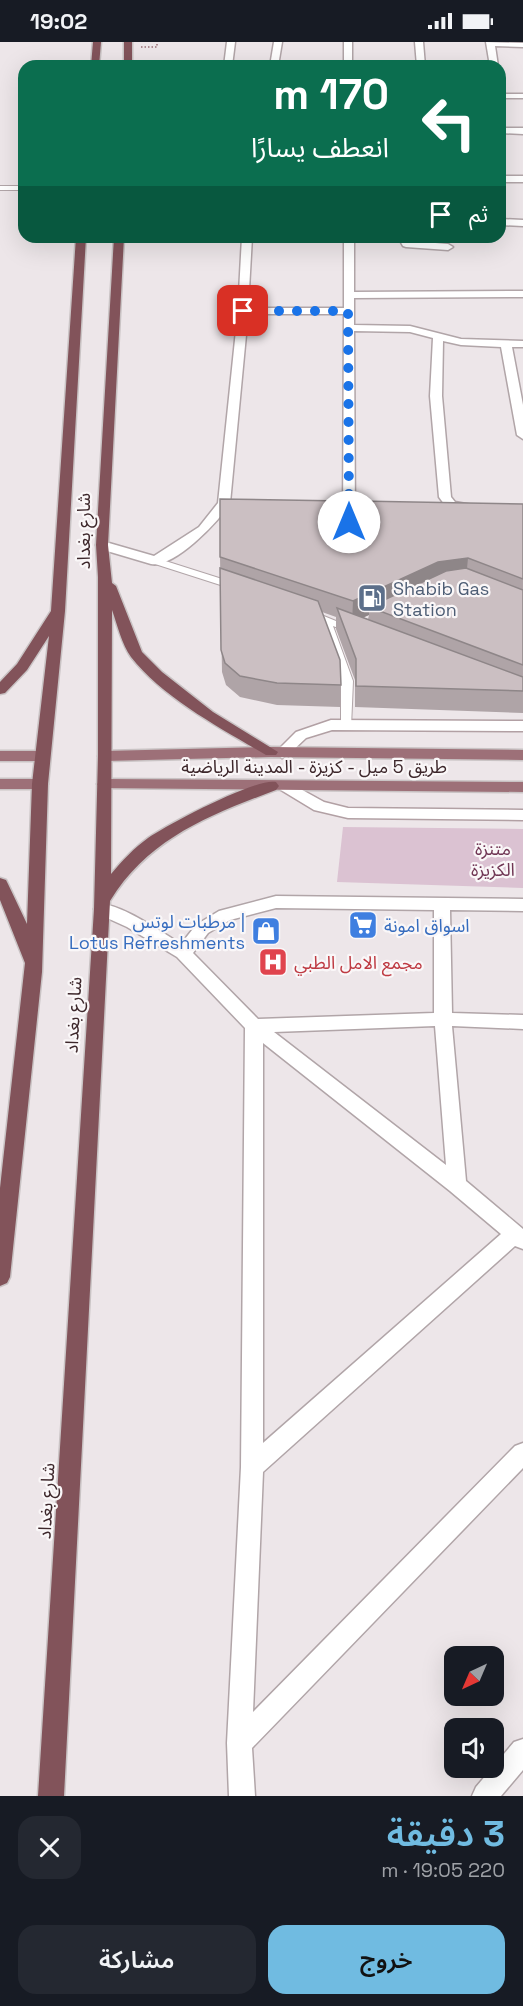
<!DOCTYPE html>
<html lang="ar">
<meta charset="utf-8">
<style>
body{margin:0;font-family:"Space Grotesk","Noto Sans Arabic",sans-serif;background:#242831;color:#f1f3f6;direction:rtl;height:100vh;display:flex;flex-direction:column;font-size:22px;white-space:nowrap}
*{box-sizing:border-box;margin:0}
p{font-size:20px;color:#9ea1a6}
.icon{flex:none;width:33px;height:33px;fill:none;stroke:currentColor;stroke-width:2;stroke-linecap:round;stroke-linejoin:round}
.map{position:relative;height:1754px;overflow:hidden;direction:ltr}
.details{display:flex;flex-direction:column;background:#171b24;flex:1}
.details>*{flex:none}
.banner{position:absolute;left:18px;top:18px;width:488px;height:183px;border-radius:18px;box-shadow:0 6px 24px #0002;direction:rtl;background:#0b6e4f;color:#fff;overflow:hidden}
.needle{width:39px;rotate:224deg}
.tools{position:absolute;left:444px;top:1604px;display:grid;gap:12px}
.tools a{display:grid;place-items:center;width:60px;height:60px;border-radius:12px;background:#171b24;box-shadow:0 6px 24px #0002;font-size:30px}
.pin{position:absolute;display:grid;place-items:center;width:51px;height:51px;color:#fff;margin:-26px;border-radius:12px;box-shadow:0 3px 9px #0006}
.me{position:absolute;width:66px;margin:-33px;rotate:0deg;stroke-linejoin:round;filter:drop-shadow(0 0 4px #0008)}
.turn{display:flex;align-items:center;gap:21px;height:126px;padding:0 18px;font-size:27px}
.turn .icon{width:78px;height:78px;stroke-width:2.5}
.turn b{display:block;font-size:42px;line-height:51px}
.then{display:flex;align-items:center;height:57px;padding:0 18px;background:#0003;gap:12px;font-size:22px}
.round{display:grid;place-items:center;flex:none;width:63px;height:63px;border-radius:18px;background:#242831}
.head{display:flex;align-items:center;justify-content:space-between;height:102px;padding:0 18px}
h1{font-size:36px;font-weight:600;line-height:45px;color:#70bbe1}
.button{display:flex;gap:12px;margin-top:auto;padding:12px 18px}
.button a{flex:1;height:69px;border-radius:18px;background:#70bbe1;color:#111;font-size:24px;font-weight:600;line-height:69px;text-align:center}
.button a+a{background:#242831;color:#f1f3f6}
.status{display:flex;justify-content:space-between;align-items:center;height:42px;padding:0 30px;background:#171b24;direction:ltr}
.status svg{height:16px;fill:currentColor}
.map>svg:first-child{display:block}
</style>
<div class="status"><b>19:02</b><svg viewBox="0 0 49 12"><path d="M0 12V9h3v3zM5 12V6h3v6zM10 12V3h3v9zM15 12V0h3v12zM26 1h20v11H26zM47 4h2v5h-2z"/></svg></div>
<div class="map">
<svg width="523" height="1754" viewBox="0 0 523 1754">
<rect width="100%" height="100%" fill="#ede6e9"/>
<!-- green -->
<path fill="#dbc2d2" d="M 343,785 L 523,787 L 523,846 L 337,840 Z"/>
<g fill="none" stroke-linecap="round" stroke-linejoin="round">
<!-- service casing -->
<g stroke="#b1a5a8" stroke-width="2">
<g id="service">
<rect x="0" y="144" width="24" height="4"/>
<path d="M 156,516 L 241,543 L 242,545 L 241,547 L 233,547 L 152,521 L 151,519 Z"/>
<path d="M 309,568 L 358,588 L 352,591 L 333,584 L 353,639 L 351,685 L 343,685 L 341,682 L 341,639 L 319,579 L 303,571 Z"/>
</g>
</g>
<!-- minor casing -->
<g stroke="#b1a5a8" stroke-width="3">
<g id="minor">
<path d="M 227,0 L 235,0 L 232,24 L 224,24 Z"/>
<path d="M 274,0 L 282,0 L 278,24 L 270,24 Z"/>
<rect x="344" y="0" width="8" height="24"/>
<path d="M 415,0 L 423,0 L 425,24 L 417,24 Z"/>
<path d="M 486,0 L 523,1 L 523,5 L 495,4 L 498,24 L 490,24 Z"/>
<rect x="500" y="52" width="23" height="4"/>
<path d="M 523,86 L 523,92 L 500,91 L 500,86 Z"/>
<rect x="500" y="134" width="23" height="6"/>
<path d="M 500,177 L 523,178 L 523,184 L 500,183 Z"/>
<path d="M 242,195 L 252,195 L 248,266 L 344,266 L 344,195 L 354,195 L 354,250 L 523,249 L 523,255 L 354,256 L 354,283 L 410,284 L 461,297 L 523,299 L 523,305 L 512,305 L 523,363 L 523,397 L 517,393 L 501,305 L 461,303 L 443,299 L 442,354 L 451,455 L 455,460 L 472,463 L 474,466 L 472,469 L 447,466 L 439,455 L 430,354 L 433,296 L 410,290 L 354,289 L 355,480 L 349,484 L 343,480 L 344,272 L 248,272 L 230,461 C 220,479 173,527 151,522 L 97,506 L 96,503 L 97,500 L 102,499 L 154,514 L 199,485 L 218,461 L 238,269 Z"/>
<path d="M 398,195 L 408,195 L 410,199 L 448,202 L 453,205 L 448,208 L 406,205 L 403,204 Z"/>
<path d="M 276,854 L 523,857 L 523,869 L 450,868 L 452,971 L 523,973 L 523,987 L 452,984 L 466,1139 L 523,1187 L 523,1207 L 515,1204 L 263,1430 L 253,1670 L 515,1404 L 523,1401 L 523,1426 L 252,1706 L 255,1754 L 229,1754 L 227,1701 L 241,1425 L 245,986 L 177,915 L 127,885 L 96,871 L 94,867 L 96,863 C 115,857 164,892 181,902 L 196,883 L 219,869 ZM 276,866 L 434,868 L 434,971 L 258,977 L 193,911 L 208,891 L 230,878 ZM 435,984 L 446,1123 L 274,990 ZM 263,1001 L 450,1149 L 501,1192 L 263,1401 Z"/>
<path d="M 523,1697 L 523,1728 L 501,1754 L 472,1754 L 476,1745 L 514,1700 Z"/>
</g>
</g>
<!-- secondary casing -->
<g stroke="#b2a0a4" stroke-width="3">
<g id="secondary">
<path d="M 331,678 L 523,679 L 523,689 L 332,688 L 306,696 L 287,714 L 282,716 L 275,711 L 296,690 Z"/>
<path d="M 286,739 L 324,760 L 348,766 L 523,768 L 523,778 L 348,776 L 314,768 L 281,748 L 278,744 L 281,740 Z"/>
</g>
</g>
<!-- primary casing -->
<g stroke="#c9c3c4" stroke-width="3">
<g id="primary">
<path d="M 271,705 L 523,708 L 523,718 L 271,715 L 105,719 L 98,714 L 105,709 Z"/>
<path d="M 0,709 L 43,709 L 50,714 L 43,719 L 0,719 Z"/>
<path d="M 0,737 L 40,737 L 48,742 L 40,747 L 0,747 Z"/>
<path d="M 105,737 L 523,740 L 523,750 L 100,746 L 97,742 Z"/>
</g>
</g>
<!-- trunk casing -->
<g stroke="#c9c3c4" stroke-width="3">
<g id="trunk">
<path d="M 93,0 L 101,0 L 99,24 L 91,24 Z"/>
<rect x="124" y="0" width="8" height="24"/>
<path d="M 76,195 L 86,195 L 65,569 L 48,742 L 42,930 L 10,1235 L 7,1241 L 0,1244 L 0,1146 L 25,921 L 0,858 L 0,836 L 6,838 L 8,842 L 27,882 L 32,742 L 49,594 L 27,628 L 5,651 L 0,652 L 0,640 L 17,622 L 51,569 Z"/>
<path d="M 114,195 L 124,195 L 108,503 L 112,541 L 116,544 L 142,610 L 162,630 L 213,670 L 278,710 L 276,713 L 266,713 C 222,687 163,656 131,615 C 122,603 117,582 112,568 L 111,832 C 122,819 134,806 148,796 C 167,783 257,735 276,740 L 279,744 L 276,748 C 210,773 149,796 110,859 L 64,1754 L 38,1754 L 94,867 L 98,714 L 98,535 L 96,503 Z"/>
</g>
</g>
<!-- path -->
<path stroke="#ad8b92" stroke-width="2" stroke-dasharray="1.5 2" stroke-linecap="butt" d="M 141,5 L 157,5 L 157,0"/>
<!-- service -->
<use href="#service" fill="#fff" fill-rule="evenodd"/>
<!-- minor -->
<use href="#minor" fill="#fff" fill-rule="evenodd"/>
<!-- secondary -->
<use href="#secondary" fill="#fff" fill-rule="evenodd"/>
<!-- primary -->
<use href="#primary" fill="#9d7078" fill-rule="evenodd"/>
<!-- trunk -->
<use href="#trunk" fill="#82535a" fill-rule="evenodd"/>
</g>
<!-- wall -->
<path fill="#afa4a7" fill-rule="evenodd" d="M 523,462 L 523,671 L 355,665 L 355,638 L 336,587 L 336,575 L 322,570 L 341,643 L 340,665 L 277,663 L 240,655 L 226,643 L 222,630 L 220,515 L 344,463 L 349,465 ZM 369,573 L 368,577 L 363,575 Z"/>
<!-- shaded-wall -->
<path fill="#8e8688" d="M 468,516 L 466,537 L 369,565 L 369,573 L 352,581 L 353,559 L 438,520 Z"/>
<!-- building -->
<g fill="#cbbfc2" stroke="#8e8688" stroke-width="1.5">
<path d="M 220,457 L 342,459 L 344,463 L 349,465 L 358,459 L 523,462 L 523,537 L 468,516 L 438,520 L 353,559 L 220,515 Z"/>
<path d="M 220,526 L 318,559 L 340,618 L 341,643 L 277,641 L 240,634 L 225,621 L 221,608 Z"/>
<path d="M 466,526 L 523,548 L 523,623 L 369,565 L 446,529 Z"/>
<path d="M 337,566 L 523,635 L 523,649 L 356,644 L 356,617 Z"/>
</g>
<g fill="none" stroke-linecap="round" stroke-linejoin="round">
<!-- route -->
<path stroke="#1a73e8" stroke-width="10" stroke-dasharray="0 18" d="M 243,269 L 348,269 L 349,480"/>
</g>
<!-- icons -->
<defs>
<g id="fuel-square" transform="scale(1.5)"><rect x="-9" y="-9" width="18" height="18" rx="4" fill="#5c6f8a" stroke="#faf7f8"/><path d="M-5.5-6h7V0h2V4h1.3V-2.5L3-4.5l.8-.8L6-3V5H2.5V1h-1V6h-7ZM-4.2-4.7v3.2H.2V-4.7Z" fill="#fff"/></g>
<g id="supermarket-square" transform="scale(1.5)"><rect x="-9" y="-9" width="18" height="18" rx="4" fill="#3f7fe0" stroke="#faf7f8"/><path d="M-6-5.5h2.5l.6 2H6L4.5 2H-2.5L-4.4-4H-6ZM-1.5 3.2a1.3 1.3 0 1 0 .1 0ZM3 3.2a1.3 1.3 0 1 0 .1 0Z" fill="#fff"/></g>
<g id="shop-square" transform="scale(1.5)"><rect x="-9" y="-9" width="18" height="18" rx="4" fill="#3f7fe0" stroke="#faf7f8"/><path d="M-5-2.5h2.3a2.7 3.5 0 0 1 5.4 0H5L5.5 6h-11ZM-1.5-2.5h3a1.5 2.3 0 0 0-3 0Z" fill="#fff"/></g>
<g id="hospital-square" transform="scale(1.5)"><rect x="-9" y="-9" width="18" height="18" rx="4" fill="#e0444e" stroke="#faf7f8"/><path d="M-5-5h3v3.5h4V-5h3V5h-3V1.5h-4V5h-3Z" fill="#fff"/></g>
</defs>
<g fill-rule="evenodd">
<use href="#fuel-square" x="372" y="556"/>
<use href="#supermarket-square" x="363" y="883"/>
<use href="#shop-square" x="266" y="889"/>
<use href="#hospital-square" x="273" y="920"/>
</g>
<g text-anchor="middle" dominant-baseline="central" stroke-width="4.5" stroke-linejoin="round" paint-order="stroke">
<!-- street labels -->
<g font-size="18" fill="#3d272b" stroke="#faf7f8">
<text transform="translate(83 489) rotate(-90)">شارع بغداد</text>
<text x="314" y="724">طريق 5 ميل - كزيزة - المدينة الرياضية</text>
<text transform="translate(73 973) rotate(-87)">شارع بغداد</text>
<text transform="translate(46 1459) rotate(-87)">شارع بغداد</text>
</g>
<!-- service labels -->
<g font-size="18" fill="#4e5e75" stroke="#faf7f8" text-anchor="start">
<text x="393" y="546">Shabib Gas<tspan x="393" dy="21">Station</tspan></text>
</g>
<!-- park labels -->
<g font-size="18" fill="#703654" stroke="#faf7f8">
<text x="493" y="806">متنزة<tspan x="493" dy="21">الكزيزة</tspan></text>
</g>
<!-- shop labels -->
<g font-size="18" fill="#366cbe" stroke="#faf7f8" text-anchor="end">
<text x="245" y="879">مرطبات لوتس |<tspan x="245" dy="21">Lotus Refreshments</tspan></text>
<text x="384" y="883" text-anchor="start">اسواق امونة</text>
</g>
<!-- health labels -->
<g font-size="18" fill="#be3a42" stroke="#faf7f8" text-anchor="start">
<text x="294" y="920">مجمع الامل الطبي</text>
</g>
</g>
</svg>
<div class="tools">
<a><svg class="needle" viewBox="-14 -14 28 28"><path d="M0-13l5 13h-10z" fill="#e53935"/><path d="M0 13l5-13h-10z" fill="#9ea1a6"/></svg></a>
<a><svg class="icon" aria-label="sound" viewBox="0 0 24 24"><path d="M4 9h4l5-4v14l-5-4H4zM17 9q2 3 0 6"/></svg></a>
</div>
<div class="pin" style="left:243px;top:269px;background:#d93025"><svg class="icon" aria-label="arrive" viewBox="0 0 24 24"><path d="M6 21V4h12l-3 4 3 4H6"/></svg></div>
<svg class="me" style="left:349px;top:480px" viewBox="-20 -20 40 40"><circle r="19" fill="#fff"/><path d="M0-13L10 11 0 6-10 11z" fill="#1a73e8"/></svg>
<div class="banner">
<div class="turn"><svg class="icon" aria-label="left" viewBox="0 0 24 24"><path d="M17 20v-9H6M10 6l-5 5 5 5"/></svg><div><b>170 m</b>انعطف يسارًا</div></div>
<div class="then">ثم<svg class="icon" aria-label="arrive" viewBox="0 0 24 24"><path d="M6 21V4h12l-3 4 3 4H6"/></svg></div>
</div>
</div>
<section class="details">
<div class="head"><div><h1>3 دقيقة</h1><p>220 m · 19:05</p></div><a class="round"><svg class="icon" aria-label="close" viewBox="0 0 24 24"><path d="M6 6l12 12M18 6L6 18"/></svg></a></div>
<div class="button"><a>خروج</a><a>مشاركة</a></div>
</section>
